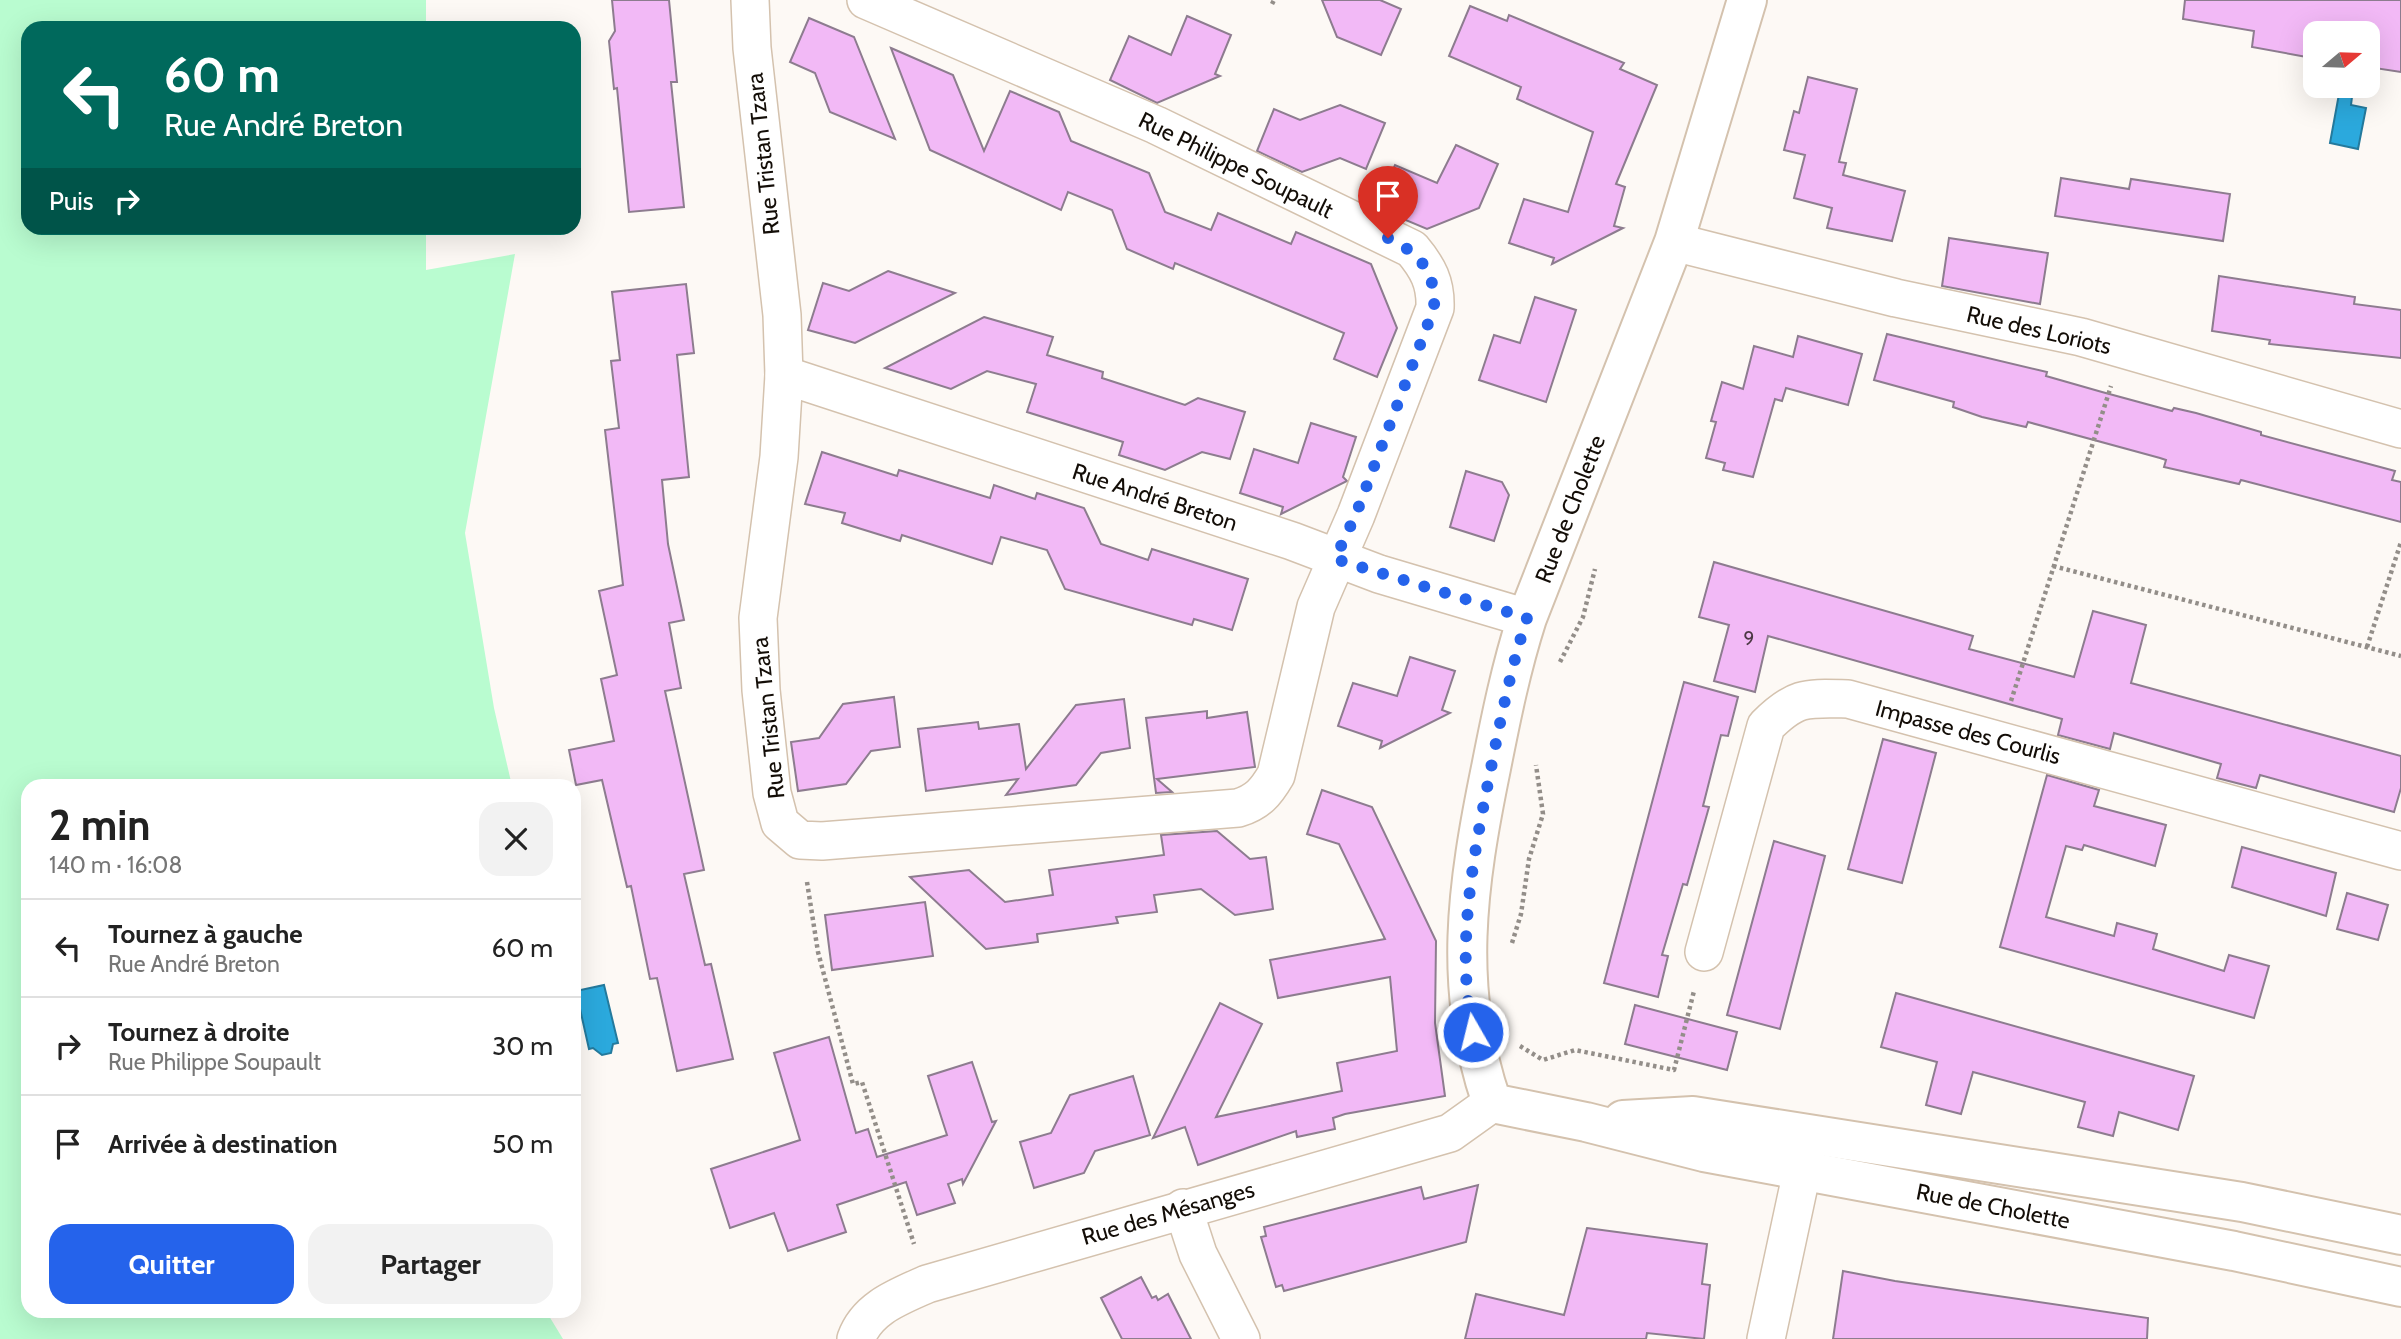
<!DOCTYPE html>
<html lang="fr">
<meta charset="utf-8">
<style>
body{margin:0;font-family:Cabin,sans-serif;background:#f2f2f2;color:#222;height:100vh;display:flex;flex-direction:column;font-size:26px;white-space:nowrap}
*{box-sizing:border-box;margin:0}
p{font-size:23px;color:#767676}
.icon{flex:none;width:38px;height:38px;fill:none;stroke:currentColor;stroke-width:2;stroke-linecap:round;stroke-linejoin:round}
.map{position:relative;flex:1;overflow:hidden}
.details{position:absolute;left:21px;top:779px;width:560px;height:539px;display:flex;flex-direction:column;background:#fff;border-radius:21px;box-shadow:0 7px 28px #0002}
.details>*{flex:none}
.banner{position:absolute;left:21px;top:21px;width:560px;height:214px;border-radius:21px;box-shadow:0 7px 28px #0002;background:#00695c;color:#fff;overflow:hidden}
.needle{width:46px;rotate:71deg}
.controls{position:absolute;left:2303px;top:21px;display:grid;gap:14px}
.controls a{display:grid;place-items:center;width:77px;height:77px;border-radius:14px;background:#fff;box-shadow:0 7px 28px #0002;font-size:35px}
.pin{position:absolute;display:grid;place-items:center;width:60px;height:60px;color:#fff;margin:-72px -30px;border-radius:50% 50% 50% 0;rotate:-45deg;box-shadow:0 0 7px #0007}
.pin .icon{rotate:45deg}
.me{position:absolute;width:77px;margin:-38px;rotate:352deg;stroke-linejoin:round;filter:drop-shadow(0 0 5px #0008)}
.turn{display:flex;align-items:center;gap:24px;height:147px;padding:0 28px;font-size:32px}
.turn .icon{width:91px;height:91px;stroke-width:2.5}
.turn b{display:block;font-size:49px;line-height:60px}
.then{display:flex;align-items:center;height:66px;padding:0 28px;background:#0003;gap:14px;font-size:26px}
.round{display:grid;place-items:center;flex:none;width:74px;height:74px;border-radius:21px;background:#f2f2f2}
.head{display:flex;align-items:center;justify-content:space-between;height:119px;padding:0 28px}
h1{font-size:42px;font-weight:700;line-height:52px}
.button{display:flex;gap:14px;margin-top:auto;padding:14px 28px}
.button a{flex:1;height:80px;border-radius:21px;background:#2563eb;color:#fff;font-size:28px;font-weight:700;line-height:80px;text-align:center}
.button a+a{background:#f2f2f2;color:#222}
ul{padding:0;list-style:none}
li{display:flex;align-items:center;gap:21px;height:98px;padding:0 28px;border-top:2px solid #e0e0e0}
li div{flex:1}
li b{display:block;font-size:26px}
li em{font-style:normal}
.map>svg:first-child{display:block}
</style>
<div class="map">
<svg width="2401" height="1339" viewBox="0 0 2401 1339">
<rect width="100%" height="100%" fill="#fdf9f5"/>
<!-- green -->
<path fill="#b9fcd0" d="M 0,0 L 426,0 L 426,28 L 28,28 L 28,228 L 426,228 L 426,270 L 515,254 L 465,533 L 494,708 L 512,786 L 28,786 L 28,1311 L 546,1311 L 563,1339 L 0,1339 Z"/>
<!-- water -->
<g fill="#2ba9dd" stroke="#247a9d" stroke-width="2">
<path d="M 2339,94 L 2352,97 L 2351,105 L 2366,108 L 2358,149 L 2330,143 Z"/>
<path d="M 604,985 L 618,1043 L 613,1044 L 611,1053 L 602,1055 L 593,1048 L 589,1049 L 576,991 Z"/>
</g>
<!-- building -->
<g fill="#f2b9f6" stroke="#8d7c8f" stroke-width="2">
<path d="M 612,0 L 669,0 L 677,82 L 671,82 L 684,207 L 629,212 L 617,88 L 614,89 L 609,41 L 615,31 Z"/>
<path d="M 1322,0 L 1380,0 L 1401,9 L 1381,55 L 1337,37 Z"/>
<path d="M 2185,0 L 2401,0 L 2401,72 L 2368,67 L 2368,33 L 2315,33 L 2315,59 L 2312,58 L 2252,47 L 2254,31 L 2183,19 Z"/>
<path d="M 1470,6 L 1507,21 L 1509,15 L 1566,39 L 1624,63 L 1620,69 L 1657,85 L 1616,184 L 1625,187 L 1614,226 L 1623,228 L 1552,264 L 1554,258 L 1509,243 L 1524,199 L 1568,212 L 1593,132 L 1517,99 L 1521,87 L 1449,56 Z"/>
<path d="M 1187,16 L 1231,35 L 1215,74 L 1220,76 L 1157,103 L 1110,80 L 1129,36 L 1171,55 Z"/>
<path d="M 809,18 L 854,37 L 895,139 L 830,112 L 815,73 L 790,62 Z"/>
<path d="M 891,48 L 953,75 L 984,151 L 1010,91 L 1059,112 L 1071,141 L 1149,173 L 1165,212 L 1211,230 L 1218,213 L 1291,244 L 1296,232 L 1371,264 L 1397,328 L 1377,377 L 1334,359 L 1344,333 L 1175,263 L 1173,269 L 1127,249 L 1112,210 L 1068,192 L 1061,210 L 930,150 Z"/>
<path d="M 1808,77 L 1857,89 L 1839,162 L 1846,163 L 1843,175 L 1905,191 L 1892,241 L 1827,228 L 1832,208 L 1794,198 L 1805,155 L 1784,150 L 1794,111 L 1799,113 Z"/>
<path d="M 1340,105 L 1385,123 L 1366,169 L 1340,158 L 1302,172 L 1257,151 L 1274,109 L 1300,120 Z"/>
<path d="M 1456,145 L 1498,164 L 1479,208 L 1427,229 L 1377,208 L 1395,165 L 1437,183 Z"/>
<path d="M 2061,178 L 2129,189 L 2131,179 L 2230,194 L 2223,241 L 2055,216 Z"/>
<path d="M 1949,238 L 2048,253 L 2040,304 L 1942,286 Z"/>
<path d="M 888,271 L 955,293 L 855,343 L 808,330 L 823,283 L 849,291 Z"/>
<path d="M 2219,276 L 2355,297 L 2354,304 L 2401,310 L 2401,358 L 2269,344 L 2270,340 L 2212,331 Z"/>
<path d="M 686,284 L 694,353 L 677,355 L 689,477 L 662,480 L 668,544 L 684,620 L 669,623 L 681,688 L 665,691 L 704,870 L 684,874 L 705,965 L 711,964 L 733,1059 L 677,1071 L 657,978 L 650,979 L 631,886 L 627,887 L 602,780 L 576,785 L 569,750 L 614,741 L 601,679 L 617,675 L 599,591 L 623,585 L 605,430 L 619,428 L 611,361 L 620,360 L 612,292 Z"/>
<path d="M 1535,297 L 1576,310 L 1546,402 L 1479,380 L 1494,335 L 1520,343 Z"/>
<path d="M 984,317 L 1053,337 L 1047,355 L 1103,372 L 1102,378 L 1185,405 L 1198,398 L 1245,412 L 1230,459 L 1202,452 L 1165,470 L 1119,455 L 1123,442 L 1027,412 L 1036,384 L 987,371 L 951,389 L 885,368 Z"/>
<path d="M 1887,334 L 2047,372 L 2046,376 L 2102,392 L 2172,411 L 2174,408 L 2196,413 L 2261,432 L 2261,435 L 2395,471 L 2392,480 L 2401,482 L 2401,522 L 2241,480 L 2239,484 L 2164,467 L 2166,460 L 2160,458 L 2028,422 L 2026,427 L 1982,417 L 1953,407 L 1954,402 L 1874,380 Z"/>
<path d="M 1798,336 L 1862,354 L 1848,405 L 1786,388 L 1782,401 L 1775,399 L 1753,477 L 1723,470 L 1725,463 L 1706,458 L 1716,422 L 1711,421 L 1722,382 L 1743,389 L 1754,346 L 1793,357 Z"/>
<path d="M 1311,423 L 1356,437 L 1343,477 L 1347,481 L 1281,514 L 1283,507 L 1240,493 L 1254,449 L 1298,463 Z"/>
<path d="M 822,452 L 897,476 L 899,470 L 990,498 L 994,485 L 1035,499 L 1037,493 L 1084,508 L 1101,544 L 1148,560 L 1152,549 L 1248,579 L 1232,630 L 1194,619 L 1192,625 L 1065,589 L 1047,550 L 1001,537 L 992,564 L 902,535 L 900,541 L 842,523 L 845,513 L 805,504 Z"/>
<path d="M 1466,471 L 1502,482 L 1509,495 L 1494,541 L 1450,527 Z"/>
<path d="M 1714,562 L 1973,636 L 1969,649 L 2074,677 L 2093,611 L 2146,625 L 2131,683 L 2401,756 L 2401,788 L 2394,812 L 2260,775 L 2256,788 L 2217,778 L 2221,764 L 2114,733 L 2110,749 L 2058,735 L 2062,719 L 1768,636 L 1755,692 L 1714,681 L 1729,625 L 1699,617 Z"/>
<path d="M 1410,657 L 1455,671 L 1442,710 L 1450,713 L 1380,748 L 1382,741 L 1338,726 L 1353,683 L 1397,696 Z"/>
<path d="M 1684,682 L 1738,697 L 1728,736 L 1721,735 L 1703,806 L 1709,807 L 1687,885 L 1683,884 L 1662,955 L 1668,956 L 1658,997 L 1604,983 Z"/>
<path d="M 894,697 L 900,747 L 871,751 L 846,784 L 798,791 L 791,742 L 819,738 L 843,704 Z"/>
<path d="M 1124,699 L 1130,748 L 1101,753 L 1076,785 L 1006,795 L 1018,779 L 926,791 L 918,729 L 978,722 L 979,729 L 1019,724 L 1026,769 L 1076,705 Z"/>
<path d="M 1207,711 L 1207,718 L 1247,712 L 1255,767 L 1157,779 L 1172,792 L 1156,793 L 1146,718 Z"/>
<path d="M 1883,739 L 1936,753 L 1902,883 L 1848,869 Z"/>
<path d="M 2047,775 L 2099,790 L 2094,806 L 2166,825 L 2155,866 L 2084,845 L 2082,850 L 2066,846 L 2046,917 L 2114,936 L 2117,923 L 2157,934 L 2153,949 L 2224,971 L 2229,955 L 2269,966 L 2254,1018 L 2000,947 Z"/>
<path d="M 1322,790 L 1372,807 L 1436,941 L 1435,1023 L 1445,1096 L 1345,1114 L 1333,1118 L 1335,1129 L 1297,1137 L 1296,1131 L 1198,1165 L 1185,1127 L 1153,1138 L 1220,1003 L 1262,1024 L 1216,1117 L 1342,1091 L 1337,1063 L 1397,1051 L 1390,977 L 1278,998 L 1270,960 L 1385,939 L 1339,844 L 1307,834 Z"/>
<path d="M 1217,831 L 1250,859 L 1266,857 L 1273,909 L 1235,915 L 1201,889 L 1154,895 L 1157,912 L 1116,917 L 1118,923 L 1037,934 L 1038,942 L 986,949 L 910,877 L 969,870 L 1005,902 L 1053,895 L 1049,870 L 1164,855 L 1161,835 Z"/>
<path d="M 1774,841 L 1825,856 L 1780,1029 L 1727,1015 Z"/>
<path d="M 2242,847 L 2336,873 L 2326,916 L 2232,887 Z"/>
<path d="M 2347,893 L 2388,905 L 2378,940 L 2337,929 Z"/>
<path d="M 925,902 L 933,956 L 832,970 L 825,915 Z"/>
<path d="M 1896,993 L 2194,1076 L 2178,1130 L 2119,1112 L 2113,1136 L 2078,1127 L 2085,1102 L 1973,1072 L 1961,1114 L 1926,1105 L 1937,1062 L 1881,1047 Z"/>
<path d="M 1635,1005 L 1737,1032 L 1727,1070 L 1625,1044 Z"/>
<path d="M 829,1037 L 856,1133 L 868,1129 L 877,1157 L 947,1135 L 928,1076 L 972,1062 L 992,1122 L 996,1121 L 963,1184 L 962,1179 L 948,1184 L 955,1203 L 917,1215 L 906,1182 L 837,1205 L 846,1232 L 788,1251 L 774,1213 L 730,1228 L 711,1169 L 800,1140 L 774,1053 Z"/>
<path d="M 1133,1076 L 1150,1135 L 1095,1151 L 1084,1173 L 1034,1188 L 1020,1142 L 1051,1133 L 1070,1095 Z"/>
<path d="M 1478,1185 L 1466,1242 L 1284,1291 L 1282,1285 L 1276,1287 L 1261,1237 L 1266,1236 L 1264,1227 L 1421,1187 L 1424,1199 Z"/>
<path d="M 1587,1228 L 1707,1244 L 1702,1284 L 1710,1285 L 1704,1339 L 1647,1333 L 1646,1339 L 1465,1339 L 1476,1294 L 1564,1315 Z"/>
<path d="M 1843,1271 L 1895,1281 L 2148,1318 L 2147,1339 L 1833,1339 Z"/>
<path d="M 1141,1277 L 1152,1298 L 1156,1296 L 1158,1300 L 1168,1294 L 1191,1339 L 1122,1339 L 1101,1298 Z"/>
</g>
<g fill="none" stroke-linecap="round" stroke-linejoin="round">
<!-- street casing -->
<g stroke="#d4c2ae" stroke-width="40">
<g id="street">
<path d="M 750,0 L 752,48 L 782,315 L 784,375 L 779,457 L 758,618 L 761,690 L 772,793 L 780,823 L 800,840 L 822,841 L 1238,808 C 1258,802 1266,792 1276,775 L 1316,607 L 1356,515 L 1435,308 C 1436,283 1428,268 1412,249 L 1156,125 L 866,0"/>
<path d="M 1674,242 L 1896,298 L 2081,337 L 2401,429"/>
<path d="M 784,375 L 1292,541 L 1379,574 L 1527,618"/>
<path d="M 1704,952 L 1766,726 C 1796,696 1806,698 1848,699 L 2401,851"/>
<path d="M 1183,1208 L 1198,1254 L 1241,1339"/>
<path d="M 856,1339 C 867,1308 898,1297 927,1284 L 1450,1133 L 1492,1103"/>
<path d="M 1766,1339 L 1802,1171"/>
</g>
</g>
<!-- secondary casing -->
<g stroke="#d4c2ae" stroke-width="42">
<g id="secondary">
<path d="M 1747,0 L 1674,242 L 1527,618 C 1511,668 1501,717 1491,768 C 1467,885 1452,988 1492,1103 L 1586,1122 L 1704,1152 L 2234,1251 L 2401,1287"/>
<path d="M 1623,1120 L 1693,1116 L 2242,1202 L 2401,1235"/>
</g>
</g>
<!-- path -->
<g stroke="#938e89" stroke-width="4.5" stroke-dasharray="3.5 3.5" stroke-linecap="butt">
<path d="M 1272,4 L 1274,0"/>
<path d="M 2053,566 L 2401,656"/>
<path d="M 2367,647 L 2401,542"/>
<path d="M 1560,662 L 1583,617 L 1595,569"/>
<path d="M 2011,701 L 2111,386"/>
<path d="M 807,882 L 818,952 L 853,1084 L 862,1082 L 914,1244"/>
<path d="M 1512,943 L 1521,914 L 1529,859 L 1543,814 L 1536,765"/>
<path d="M 1520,1046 L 1543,1060 L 1575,1050 L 1674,1070 L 1694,991"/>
</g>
<!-- street -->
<use href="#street" stroke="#fff" stroke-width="37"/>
<!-- secondary -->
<use href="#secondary" stroke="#fff" stroke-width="38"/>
</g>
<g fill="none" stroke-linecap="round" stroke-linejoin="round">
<!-- route -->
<path stroke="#2563eb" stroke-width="12" stroke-dasharray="0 21.6" d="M 1388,238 C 1420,253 1436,272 1434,308 L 1356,514 L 1335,559 L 1527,618 C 1511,668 1501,717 1491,768 C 1474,853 1455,946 1473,1032"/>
</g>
<g text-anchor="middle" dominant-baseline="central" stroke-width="5" stroke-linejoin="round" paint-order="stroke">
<!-- number labels -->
<g font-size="19" fill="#4b3843">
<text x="1749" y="638">9</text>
</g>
<!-- street labels -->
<g font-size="23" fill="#130d07" stroke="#fff">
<text transform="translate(763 154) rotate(-96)">Rue Tristan Tzara</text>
<text transform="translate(1236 165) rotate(26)">Rue Philippe Soupault</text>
<text transform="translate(2039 330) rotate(13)">Rue des Loriots</text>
<text transform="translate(1155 497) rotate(18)">Rue André Breton</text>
<text transform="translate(1570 509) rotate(-69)">Rue de Cholette</text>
<text transform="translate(768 718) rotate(-96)">Rue Tristan Tzara</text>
<text transform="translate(1968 732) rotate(15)">Impasse des Courlis</text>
<text transform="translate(1993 1206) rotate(11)">Rue de Cholette</text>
<text transform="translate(1168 1213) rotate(-16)">Rue des Mésanges</text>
</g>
</g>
</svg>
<div class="controls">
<a><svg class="needle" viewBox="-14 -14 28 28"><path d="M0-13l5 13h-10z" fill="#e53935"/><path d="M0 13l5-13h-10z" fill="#767676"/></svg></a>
</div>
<div class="pin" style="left:1388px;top:238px;background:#d93025"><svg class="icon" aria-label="arrive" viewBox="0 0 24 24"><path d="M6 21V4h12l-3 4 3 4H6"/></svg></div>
<svg class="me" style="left:1473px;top:1032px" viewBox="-20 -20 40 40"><circle r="17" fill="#2563eb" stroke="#fff" stroke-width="3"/><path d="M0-11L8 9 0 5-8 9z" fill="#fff"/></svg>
<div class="banner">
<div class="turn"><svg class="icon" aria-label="left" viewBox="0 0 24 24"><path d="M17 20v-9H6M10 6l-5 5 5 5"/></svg><div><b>60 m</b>Rue André Breton</div></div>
<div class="then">Puis<svg class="icon" aria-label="right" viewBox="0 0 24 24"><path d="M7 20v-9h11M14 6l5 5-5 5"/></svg></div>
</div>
<section class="details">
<div class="head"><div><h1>2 min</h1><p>140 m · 16:08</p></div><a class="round"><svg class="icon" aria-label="close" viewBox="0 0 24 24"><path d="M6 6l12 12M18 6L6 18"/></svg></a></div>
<ul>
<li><svg class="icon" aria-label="left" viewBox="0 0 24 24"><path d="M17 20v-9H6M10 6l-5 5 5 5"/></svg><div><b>Tournez à gauche</b><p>Rue André Breton</p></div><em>60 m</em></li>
<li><svg class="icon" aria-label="right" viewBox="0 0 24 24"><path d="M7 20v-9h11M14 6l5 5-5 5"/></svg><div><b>Tournez à droite</b><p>Rue Philippe Soupault</p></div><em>30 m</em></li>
<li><svg class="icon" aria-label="arrive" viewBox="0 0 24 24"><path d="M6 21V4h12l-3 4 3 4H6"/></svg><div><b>Arrivée à destination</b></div><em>50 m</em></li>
</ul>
<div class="button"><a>Quitter</a><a>Partager</a></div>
</section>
</div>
